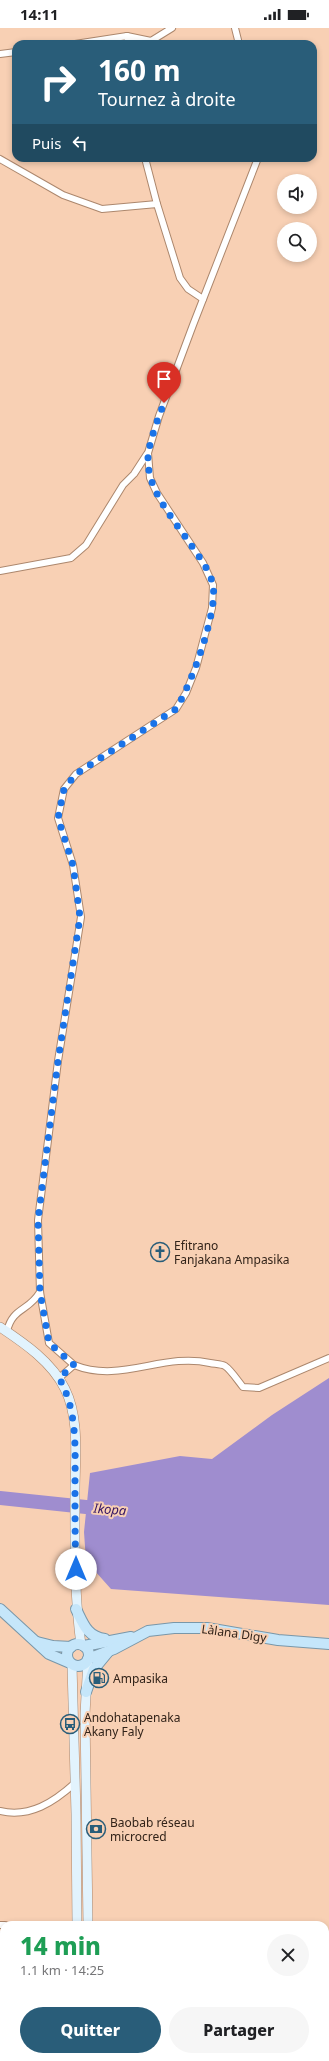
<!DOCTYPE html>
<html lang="fr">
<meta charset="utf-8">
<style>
body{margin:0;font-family:"Noto Sans",sans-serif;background:#f6f6f6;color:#202124;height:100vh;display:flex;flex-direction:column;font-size:15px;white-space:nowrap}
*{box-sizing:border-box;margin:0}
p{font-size:13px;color:#757577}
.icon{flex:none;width:22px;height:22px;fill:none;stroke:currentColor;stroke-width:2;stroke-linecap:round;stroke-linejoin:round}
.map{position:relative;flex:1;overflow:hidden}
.panel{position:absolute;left:0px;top:1893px;width:329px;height:140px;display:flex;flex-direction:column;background:#fff;border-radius:12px 12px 0 0;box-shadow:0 2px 6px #0003}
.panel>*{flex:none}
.guide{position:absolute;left:12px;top:12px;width:305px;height:122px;border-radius:12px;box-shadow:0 2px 6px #0003;background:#295d79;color:#fff;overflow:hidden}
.fabs{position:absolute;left:277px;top:146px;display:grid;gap:8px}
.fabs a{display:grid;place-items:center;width:40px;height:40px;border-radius:50%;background:#fff;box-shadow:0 2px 6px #0003;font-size:20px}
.pin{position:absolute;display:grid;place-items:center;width:34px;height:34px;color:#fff;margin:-41px -17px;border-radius:50% 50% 50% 0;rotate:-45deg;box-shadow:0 0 4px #0007}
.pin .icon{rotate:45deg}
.me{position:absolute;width:44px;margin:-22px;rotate:0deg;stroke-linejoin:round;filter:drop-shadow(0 0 3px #0008)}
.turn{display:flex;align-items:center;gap:14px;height:84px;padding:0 20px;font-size:18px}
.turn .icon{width:52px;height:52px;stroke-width:2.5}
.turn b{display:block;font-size:28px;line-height:34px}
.then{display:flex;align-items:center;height:38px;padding:0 20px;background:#0003;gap:8px;font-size:15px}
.round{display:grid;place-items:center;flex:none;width:42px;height:42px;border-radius:21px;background:#f6f6f6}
.head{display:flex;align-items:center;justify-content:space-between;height:68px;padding:0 20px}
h1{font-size:24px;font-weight:800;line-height:30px;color:#1e9e55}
.action{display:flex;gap:8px;margin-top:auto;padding:8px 20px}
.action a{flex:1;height:46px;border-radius:24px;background:#295d79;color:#fff;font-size:16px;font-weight:800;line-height:46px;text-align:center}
.action a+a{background:#f6f6f6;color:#202124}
.status{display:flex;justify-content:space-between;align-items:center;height:28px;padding:0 20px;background:#fff;direction:ltr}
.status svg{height:11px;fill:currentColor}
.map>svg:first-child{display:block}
</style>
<div class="status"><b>14:11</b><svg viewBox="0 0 49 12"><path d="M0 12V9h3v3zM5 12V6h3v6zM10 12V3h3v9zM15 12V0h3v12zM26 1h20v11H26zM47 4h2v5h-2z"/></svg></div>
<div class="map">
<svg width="329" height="2033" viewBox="0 0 329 2033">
<rect width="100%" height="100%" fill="#f8d0b4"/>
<!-- water -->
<path fill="#9f8dcf" d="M 329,1350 L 329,1577 L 111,1561 L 86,1533 L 84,1504 L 90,1445 L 180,1428 L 212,1431 L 272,1387 Z"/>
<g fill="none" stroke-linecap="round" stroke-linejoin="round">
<!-- stream -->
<g stroke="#9f8dcf" stroke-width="2.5">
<path d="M 0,1905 L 4,1905"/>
<path d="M 325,1922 L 329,1922"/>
</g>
<!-- river -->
<path stroke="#9f8dcf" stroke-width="14" d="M 0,1470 L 105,1481"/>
<!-- street casing -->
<g stroke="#ac876d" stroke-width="8">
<g id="street">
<path d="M 235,0 L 239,16"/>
<path d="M 127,8 L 129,16"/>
<path d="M 75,16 L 127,8 L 151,13 L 172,0"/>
<path d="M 0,26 L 16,24"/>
<path d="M 145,130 L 157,176"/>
<path d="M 0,131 L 63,167 L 102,181 L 157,176 L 180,250 L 188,261 L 203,271"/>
<path d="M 0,543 L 71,530 L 86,517 L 123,457 L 134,446 L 147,426"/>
<path d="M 7,1303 C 13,1279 28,1284 40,1264"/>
<path d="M 74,1337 L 49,1315 L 40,1264 L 38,1192 L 58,1033 L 81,889 L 73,837 L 58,790 L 64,761 L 76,746 L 176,681 L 186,665 L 196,640 L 212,580 L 213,557 L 203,535 L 157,465 L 150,450 L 148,425 L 159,388 L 193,297 L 258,130"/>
<path d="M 59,1350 L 74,1337 C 121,1356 163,1324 210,1335 C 214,1336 221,1336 225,1338 C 231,1342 238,1353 243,1359 L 259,1360 L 329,1330"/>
<path d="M 0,1783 C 30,1790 54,1774 75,1755"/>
<path d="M 0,1897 L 5,1897"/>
<path d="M 54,1897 L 66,1897"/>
<path d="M 0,1913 L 4,1914"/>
</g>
</g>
<!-- secondary casing -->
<g stroke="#ac876d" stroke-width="10">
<g id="secondary">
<path d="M 0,1299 C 24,1315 52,1334 65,1361 C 80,1391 75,1430 75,1463 C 75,1514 74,1565 81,1617"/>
<path d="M 72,1637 L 76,1786 L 77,1897"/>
<path d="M 88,1897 L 85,1686 L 88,1631"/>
<path d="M 78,2029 L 78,2033"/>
<path d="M 89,2029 L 89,2033"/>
</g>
</g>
<!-- primary casing -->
<g stroke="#7997a9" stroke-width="12">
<g id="primary">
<path d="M 0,1581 L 49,1626 L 70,1635"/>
<path d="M 76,1581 C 83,1595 87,1609 105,1611"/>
<path d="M 37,1614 L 53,1618 L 71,1619"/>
<circle cx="78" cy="1627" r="11"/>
<path d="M 84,1618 L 131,1609"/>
<path d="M 88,1631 L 114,1621 L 148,1603 L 174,1600 L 207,1600 L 278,1612 L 329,1616"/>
<path d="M 86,1664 L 94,1641 L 108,1624"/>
</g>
</g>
<!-- street -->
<use href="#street" stroke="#fff" stroke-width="6"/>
<!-- secondary -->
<use href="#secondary" stroke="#e2f3fd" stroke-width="9"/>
<!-- primary -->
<use href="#primary" stroke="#c5e6fa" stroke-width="10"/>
</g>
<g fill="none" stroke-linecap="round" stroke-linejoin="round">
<!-- route -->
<path stroke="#1a73e8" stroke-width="7" stroke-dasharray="0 12.6" d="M 76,1541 C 75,1514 75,1486 75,1458 C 75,1422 78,1383 59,1350 L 74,1337 L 49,1315 L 40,1264 L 38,1192 L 58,1033 L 80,889 L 73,837 L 58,790 L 64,761 L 76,746 L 176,681 C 191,657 218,584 213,557 C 210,543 199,528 191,517 C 174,492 149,464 148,434 C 147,418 158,391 164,375"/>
</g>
<!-- icons -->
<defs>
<g id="church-ring" transform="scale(1)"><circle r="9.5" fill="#f8d0b4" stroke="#295d79" stroke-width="1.5"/><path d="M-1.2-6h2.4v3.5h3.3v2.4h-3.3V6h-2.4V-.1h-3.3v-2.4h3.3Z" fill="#295d79"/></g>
<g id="fuel-ring" transform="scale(1)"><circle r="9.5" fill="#f8d0b4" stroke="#295d79" stroke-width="1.5"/><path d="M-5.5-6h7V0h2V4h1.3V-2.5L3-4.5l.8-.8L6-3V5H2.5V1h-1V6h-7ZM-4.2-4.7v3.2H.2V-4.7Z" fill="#295d79"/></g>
<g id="bus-ring" transform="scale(1)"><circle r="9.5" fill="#f8d0b4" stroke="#295d79" stroke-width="1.5"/><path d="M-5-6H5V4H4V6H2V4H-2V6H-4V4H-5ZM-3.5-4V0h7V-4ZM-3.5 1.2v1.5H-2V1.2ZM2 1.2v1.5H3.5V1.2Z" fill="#295d79"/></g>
<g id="bank-ring" transform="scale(1)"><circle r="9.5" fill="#f8d0b4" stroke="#295d79" stroke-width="1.5"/><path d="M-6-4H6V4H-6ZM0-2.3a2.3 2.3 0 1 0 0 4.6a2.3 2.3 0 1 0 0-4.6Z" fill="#295d79"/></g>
</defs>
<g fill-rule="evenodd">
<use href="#church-ring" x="160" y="1224"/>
<use href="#fuel-ring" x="99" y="1650"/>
<use href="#bus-ring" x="70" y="1696"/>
<use href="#bank-ring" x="96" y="1801"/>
</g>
<g text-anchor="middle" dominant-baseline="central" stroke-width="4" stroke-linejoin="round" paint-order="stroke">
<!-- poi labels -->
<g font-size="12" fill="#322319" stroke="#f8d0b4" text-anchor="start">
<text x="174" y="1217">Efitrano<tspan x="174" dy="14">Fanjakana Ampasika</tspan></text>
<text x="113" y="1650">Ampasika</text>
<text x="84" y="1689">Andohatapenaka<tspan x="84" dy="14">Akany Faly</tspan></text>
<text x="110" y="1794">Baobab réseau<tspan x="110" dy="14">microcred</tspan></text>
</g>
<!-- street labels -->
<g font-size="12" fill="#322319" stroke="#f8d0b4">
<text transform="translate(234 1605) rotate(8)">Làlana Digy</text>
</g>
<!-- water labels -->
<g font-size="13" font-style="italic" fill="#341462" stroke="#f8d0b4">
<text transform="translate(110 1481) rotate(5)">Ikopa</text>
</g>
</g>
</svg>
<div class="fabs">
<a><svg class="icon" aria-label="sound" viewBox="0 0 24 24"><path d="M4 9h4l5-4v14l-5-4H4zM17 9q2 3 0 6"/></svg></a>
<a><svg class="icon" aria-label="search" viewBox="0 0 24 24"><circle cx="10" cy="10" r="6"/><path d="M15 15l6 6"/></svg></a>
</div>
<div class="pin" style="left:164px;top:375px;background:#d93025"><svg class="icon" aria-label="arrive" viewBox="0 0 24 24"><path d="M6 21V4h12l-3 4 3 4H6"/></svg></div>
<svg class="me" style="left:76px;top:1541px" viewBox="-20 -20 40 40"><circle r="19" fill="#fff"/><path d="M0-13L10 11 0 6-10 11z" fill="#1a73e8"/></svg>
<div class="guide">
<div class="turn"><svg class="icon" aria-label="right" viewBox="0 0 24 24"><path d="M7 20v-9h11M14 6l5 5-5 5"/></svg><div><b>160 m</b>Tournez à droite</div></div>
<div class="then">Puis<svg class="icon" aria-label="left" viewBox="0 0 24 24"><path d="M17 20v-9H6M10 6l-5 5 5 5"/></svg></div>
</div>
<section class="panel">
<div class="head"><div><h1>14 min</h1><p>1.1 km · 14:25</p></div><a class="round"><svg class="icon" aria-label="close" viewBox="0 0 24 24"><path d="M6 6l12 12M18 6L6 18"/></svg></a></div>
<div class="action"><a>Quitter</a><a>Partager</a></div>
</section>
</div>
